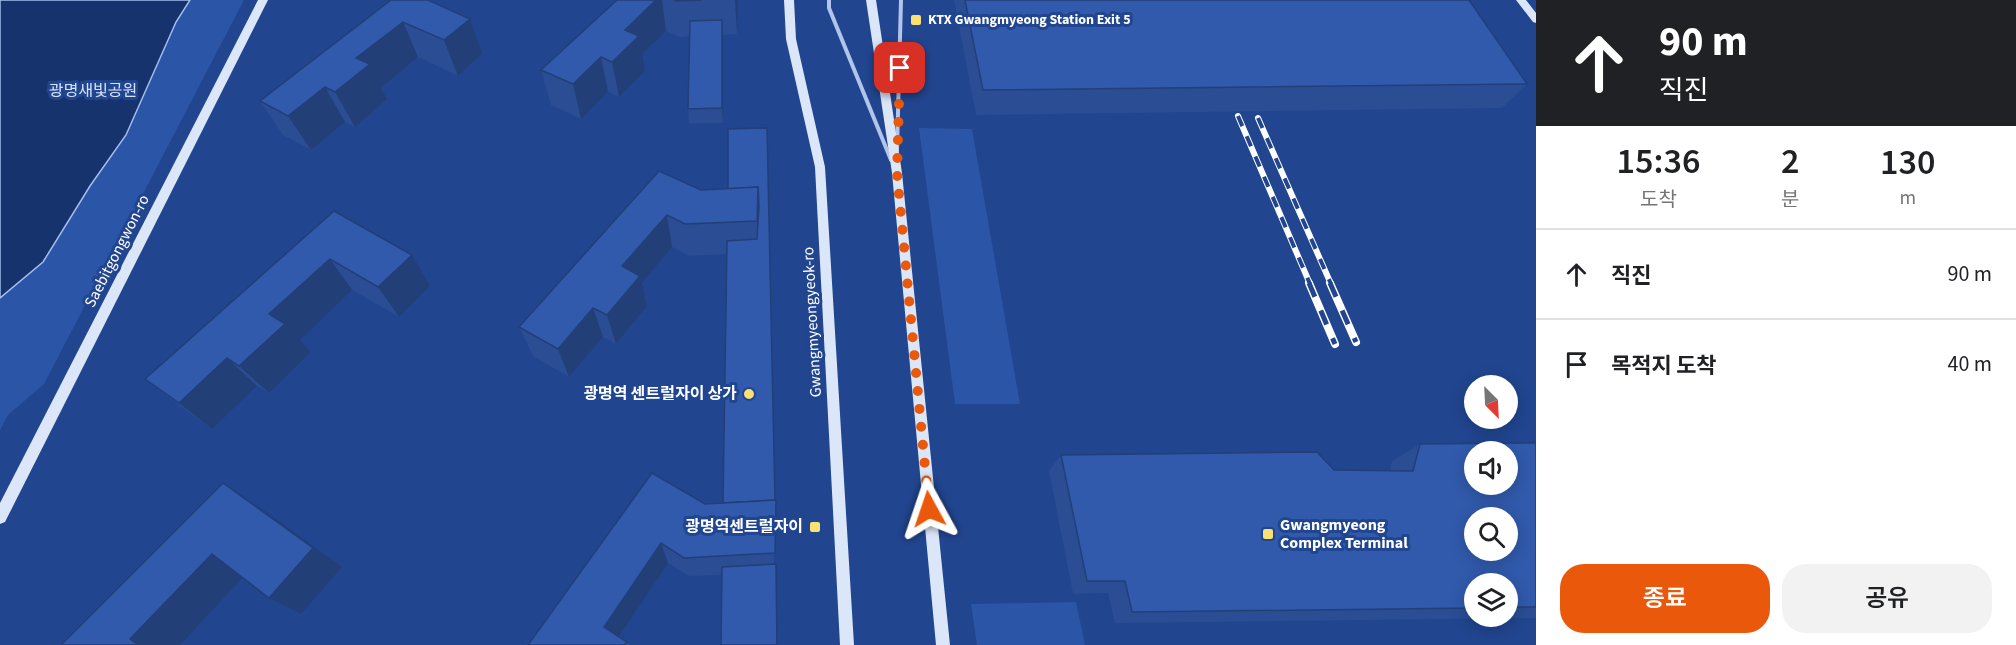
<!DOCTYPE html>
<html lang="ko">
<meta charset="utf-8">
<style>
body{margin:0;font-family:"Source Sans 3","Noto Sans KR",sans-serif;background:#f2f2f2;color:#202124;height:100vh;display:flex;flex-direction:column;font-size:22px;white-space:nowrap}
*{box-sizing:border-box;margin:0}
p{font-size:20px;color:#757577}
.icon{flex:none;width:33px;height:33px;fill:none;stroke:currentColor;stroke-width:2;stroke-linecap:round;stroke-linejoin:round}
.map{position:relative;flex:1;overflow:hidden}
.panel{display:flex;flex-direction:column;background:#fff;width:480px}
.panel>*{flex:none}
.banner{background:#202124;color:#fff;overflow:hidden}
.needle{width:39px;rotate:156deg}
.buttons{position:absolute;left:1464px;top:375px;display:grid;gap:12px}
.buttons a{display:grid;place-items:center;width:54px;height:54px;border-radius:50%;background:#fff;box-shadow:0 3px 15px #0003;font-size:30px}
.pin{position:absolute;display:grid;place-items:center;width:51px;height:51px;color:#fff;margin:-26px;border-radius:12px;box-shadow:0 3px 9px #0006}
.me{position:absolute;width:66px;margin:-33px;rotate:355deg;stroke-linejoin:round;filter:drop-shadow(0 0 4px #0008)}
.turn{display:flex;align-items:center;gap:21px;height:126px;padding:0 24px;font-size:27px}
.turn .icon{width:78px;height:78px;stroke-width:2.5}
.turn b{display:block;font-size:42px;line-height:51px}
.eta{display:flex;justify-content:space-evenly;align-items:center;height:102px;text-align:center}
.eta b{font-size:36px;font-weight:600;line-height:42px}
.action{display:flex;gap:12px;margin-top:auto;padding:12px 24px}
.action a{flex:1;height:69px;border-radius:24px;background:#ea580c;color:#fff;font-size:24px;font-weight:600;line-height:69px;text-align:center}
.action a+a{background:#f2f2f2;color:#202124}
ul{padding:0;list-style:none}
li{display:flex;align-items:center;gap:18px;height:90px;padding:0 24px;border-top:2px solid #e0e0e0}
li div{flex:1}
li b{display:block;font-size:22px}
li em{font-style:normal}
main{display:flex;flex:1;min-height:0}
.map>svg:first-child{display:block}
</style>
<main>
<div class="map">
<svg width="1536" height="645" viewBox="0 0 1536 645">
<rect width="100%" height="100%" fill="#21458f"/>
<!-- green -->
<g fill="#2b55a7">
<path d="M 0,0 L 244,0 L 44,384 L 8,415 L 0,430 Z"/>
<path d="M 919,128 L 972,129 L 1020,404 L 955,404 Z"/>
<path d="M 1076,602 L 1085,645 L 977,645 L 971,604 Z"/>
</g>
<!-- water -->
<path fill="#17336e" stroke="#a4beee" stroke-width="1.5" d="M 0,0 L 190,0 L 176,22 L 126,135 L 90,186 L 43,262 L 0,298 Z"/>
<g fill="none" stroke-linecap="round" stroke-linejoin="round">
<!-- lane -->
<g stroke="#b1c5ec" stroke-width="4">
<path d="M 829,0 L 829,8 L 891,160"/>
<path d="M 897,150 L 901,0"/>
</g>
<!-- secondary -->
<g fill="#dce6f9" fill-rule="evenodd">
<path d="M 258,0 L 268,0 L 5,522 L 0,524 L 0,503 Z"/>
<path d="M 784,0 L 794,0 L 796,39 L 825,167 L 854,645 L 840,645 L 815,167 L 786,39 Z"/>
<path d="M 866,0 L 876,0 L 902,173 L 950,645 L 936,645 L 892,173 Z"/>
<path d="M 1516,0 L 1526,0 L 1536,13 L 1536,23 L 1533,22 Z"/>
</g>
<!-- rail-far1 casing -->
<g stroke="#fff" stroke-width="6">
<g id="rail-far1">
<path d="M 1238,116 L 1310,284"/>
<path d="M 1258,118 L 1331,284"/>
</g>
</g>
<!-- rail casing -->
<g stroke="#fff" stroke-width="8">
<g id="rail">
<path d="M 1309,283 L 1335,344"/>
<path d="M 1330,283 L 1356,342"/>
</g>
</g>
<!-- rail-far1 -->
<use href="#rail-far1" stroke="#21458f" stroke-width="4" stroke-dasharray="11" stroke-linecap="butt"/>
<!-- rail -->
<use href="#rail" stroke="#21458f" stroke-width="5" stroke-dasharray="15" stroke-linecap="butt"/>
</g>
<!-- wall -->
<g fill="#2a4d94" fill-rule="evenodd">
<path d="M 391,0 L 482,54 L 458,76 L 418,57 L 381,88 L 387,99 L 355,127 L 345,122 L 311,150 L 283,135 L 260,101 Z"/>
<path d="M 617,0 L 738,0 L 738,12 L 737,34 L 723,35 L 723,123 L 689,123 L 688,109 L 690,36 L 680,37 L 666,31 L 642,54 L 645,71 L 619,97 L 608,92 L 581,119 L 551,105 L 541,70 Z"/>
<path d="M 954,0 L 1469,0 L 1527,84 L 1502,108 L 976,115 Z"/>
<path d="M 767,128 L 775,500 L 776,500 L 774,564 L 722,575 L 689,576 L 668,563 L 618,636 L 627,642 L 629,645 L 528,645 L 705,504 L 723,503 L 727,254 L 689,256 L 672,247 L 642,283 L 647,306 L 616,344 L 603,337 L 569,377 L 533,356 L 519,327 L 659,171 L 701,190 L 728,189 Z"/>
<path d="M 334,211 L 430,286 L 399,317 L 352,290 L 300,340 L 311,352 L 269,393 L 257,386 L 212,429 L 180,406 L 145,379 Z"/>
<path d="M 1536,443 L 1536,618 L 1115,623 L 1108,593 L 1073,594 L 1049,471 L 1061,455 L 1334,470 L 1390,471 L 1392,461 L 1420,444 ZM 1474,584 L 1508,584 L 1508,616 L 1474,616 Z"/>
</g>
<!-- shaded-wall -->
<g fill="#223f78">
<path d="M 656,0 L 662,0 L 666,31 L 642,54 L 645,71 L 619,97 L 612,62 L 625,30 Z"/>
<path d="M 735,0 L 738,0 L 738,12 L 737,34 Z"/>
<path d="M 470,19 L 482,54 L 458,76 L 444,40 Z"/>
<path d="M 722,20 L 723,35 L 723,123 L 722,108 Z"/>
<path d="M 403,22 L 418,57 L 381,88 L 387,99 L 355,127 L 335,92 L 356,58 Z"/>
<path d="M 601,57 L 608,92 L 581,119 L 573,84 Z"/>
<path d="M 325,87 L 345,122 L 311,150 L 288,116 Z"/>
<path d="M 758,187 L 759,220 L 757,252 L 757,221 Z"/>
<path d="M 667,215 L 672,247 L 642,283 L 647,306 L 616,344 L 607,315 L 622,266 Z"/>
<path d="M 412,255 L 430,286 L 399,317 L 378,287 Z"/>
<path d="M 330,259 L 352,290 L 300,340 L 311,352 L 269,393 L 239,366 L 269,314 Z"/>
<path d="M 593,308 L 603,337 L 569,377 L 558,349 Z"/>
<path d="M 227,358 L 257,386 L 212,429 L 179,403 Z"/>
<path d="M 223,483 L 256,505 L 342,567 L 301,614 L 269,598 Z"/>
<path d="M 661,543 L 668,563 L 615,642 L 604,627 Z"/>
<path d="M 212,554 L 247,573 L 180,645 L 138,645 L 130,639 Z"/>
</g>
<!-- building -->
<g fill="#315aac" stroke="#223f78" stroke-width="1.5" fill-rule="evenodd">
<path d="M 391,0 L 428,0 L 470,19 L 444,40 L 403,22 L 356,58 L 370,64 L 335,92 L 325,87 L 288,116 L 260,101 Z"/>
<path d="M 617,0 L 656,0 L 625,30 L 639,36 L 612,62 L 601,57 L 573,84 L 541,70 Z"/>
<path d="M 674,0 L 702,0 L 676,1 Z"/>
<path d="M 965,0 L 1469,0 L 1527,84 L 983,90 Z"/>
<path d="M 722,20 L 722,108 L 688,109 L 690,21 Z"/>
<path d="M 767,128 L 775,500 L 723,503 L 727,241 L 757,239 L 759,207 L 758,187 L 728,189 L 728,129 Z"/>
<path d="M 659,171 L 701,190 L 758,187 L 757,221 L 685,224 L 667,215 L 622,266 L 640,276 L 607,315 L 593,308 L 558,349 L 519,327 Z"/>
<path d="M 334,211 L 412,255 L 378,287 L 330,259 L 269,314 L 285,324 L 239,366 L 227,358 L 179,403 L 145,379 Z"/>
<path d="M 1536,443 L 1536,607 L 1508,607 L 1508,584 L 1474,584 L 1474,608 L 1132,612 L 1125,581 L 1087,581 L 1061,455 L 1317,452 L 1334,470 L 1413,471 L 1420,444 ZM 1474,452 L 1508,452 L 1508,484 L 1474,484 ZM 1474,518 L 1508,518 L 1508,550 L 1474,550 Z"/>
<path d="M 652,473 L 705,504 L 776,500 L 775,553 L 684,558 L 661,543 L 604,627 L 627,642 L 624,645 L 528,645 Z"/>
<path d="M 223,483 L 313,548 L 269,598 L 212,554 L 130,639 L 138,645 L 61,645 Z"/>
<path d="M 776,564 L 777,645 L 721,645 L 722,567 Z"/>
</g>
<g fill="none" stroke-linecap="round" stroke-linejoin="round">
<!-- route -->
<path stroke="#ea580c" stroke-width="10" stroke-dasharray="0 18" d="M 900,68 L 897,173 L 929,509"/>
</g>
<!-- markers -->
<g fill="#f9e172" stroke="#21458f" stroke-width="2">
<rect x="910" y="14" width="12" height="12" rx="3"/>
<circle cx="749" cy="394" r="6"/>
<rect x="809" y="521" width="12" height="12" rx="3"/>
<rect x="1262" y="528" width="12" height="12" rx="3"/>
</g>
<g text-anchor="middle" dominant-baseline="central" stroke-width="6" stroke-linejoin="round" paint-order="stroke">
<!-- far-poi labels -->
<g font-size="14" font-weight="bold" fill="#fff" stroke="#21458f" text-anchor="start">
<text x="928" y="20">KTX Gwangmyeong Station Exit 5</text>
</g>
<!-- park labels -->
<g font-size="16" fill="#d6e2f9" stroke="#21458f">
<text x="93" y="91">광명새빛공원</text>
</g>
<!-- street labels -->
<g font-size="16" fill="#fff" stroke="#21458f">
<text transform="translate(117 251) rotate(-63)">Saebitgongwon-ro</text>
<text transform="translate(812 322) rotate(-93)">Gwangmyeongyeok-ro</text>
</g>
<!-- poi labels -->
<g font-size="16" font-weight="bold" fill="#fff" stroke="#21458f" text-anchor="end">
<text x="737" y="394">광명역 센트럴자이 상가</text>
<text x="1280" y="525" text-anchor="start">Gwangmyeong<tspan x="1280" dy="18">Complex Terminal</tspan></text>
<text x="803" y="527">광명역센트럴자이</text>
</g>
</g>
</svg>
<div class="buttons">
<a><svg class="needle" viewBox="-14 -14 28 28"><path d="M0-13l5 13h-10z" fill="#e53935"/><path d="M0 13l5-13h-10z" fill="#757577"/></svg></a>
<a><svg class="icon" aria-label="sound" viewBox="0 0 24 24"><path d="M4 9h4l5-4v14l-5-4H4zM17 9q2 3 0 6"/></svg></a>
<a><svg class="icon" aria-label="search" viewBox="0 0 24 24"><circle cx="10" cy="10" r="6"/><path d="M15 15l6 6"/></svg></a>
<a><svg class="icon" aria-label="layers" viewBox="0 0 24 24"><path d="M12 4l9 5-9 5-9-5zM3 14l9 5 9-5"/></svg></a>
</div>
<div class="pin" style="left:900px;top:68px;background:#d93025"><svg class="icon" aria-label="arrive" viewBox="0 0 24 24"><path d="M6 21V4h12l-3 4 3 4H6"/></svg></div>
<svg class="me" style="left:929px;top:509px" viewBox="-20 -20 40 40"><path d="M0-17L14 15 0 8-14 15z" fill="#ea580c" stroke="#fff" stroke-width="4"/></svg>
</div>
<section class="panel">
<div class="banner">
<div class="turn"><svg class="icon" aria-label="ahead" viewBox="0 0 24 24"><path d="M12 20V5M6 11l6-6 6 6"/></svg><div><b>90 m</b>직진</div></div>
</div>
<div class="eta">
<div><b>15:36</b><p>도착</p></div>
<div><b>2</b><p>분</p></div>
<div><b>130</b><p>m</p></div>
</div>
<ul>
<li><svg class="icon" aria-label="ahead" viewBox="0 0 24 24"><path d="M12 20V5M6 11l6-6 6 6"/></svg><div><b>직진</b></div><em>90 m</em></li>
<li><svg class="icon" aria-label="arrive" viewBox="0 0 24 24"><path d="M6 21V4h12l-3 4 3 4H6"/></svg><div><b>목적지 도착</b></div><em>40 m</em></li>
</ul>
<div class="action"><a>종료</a><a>공유</a></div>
</section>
</main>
